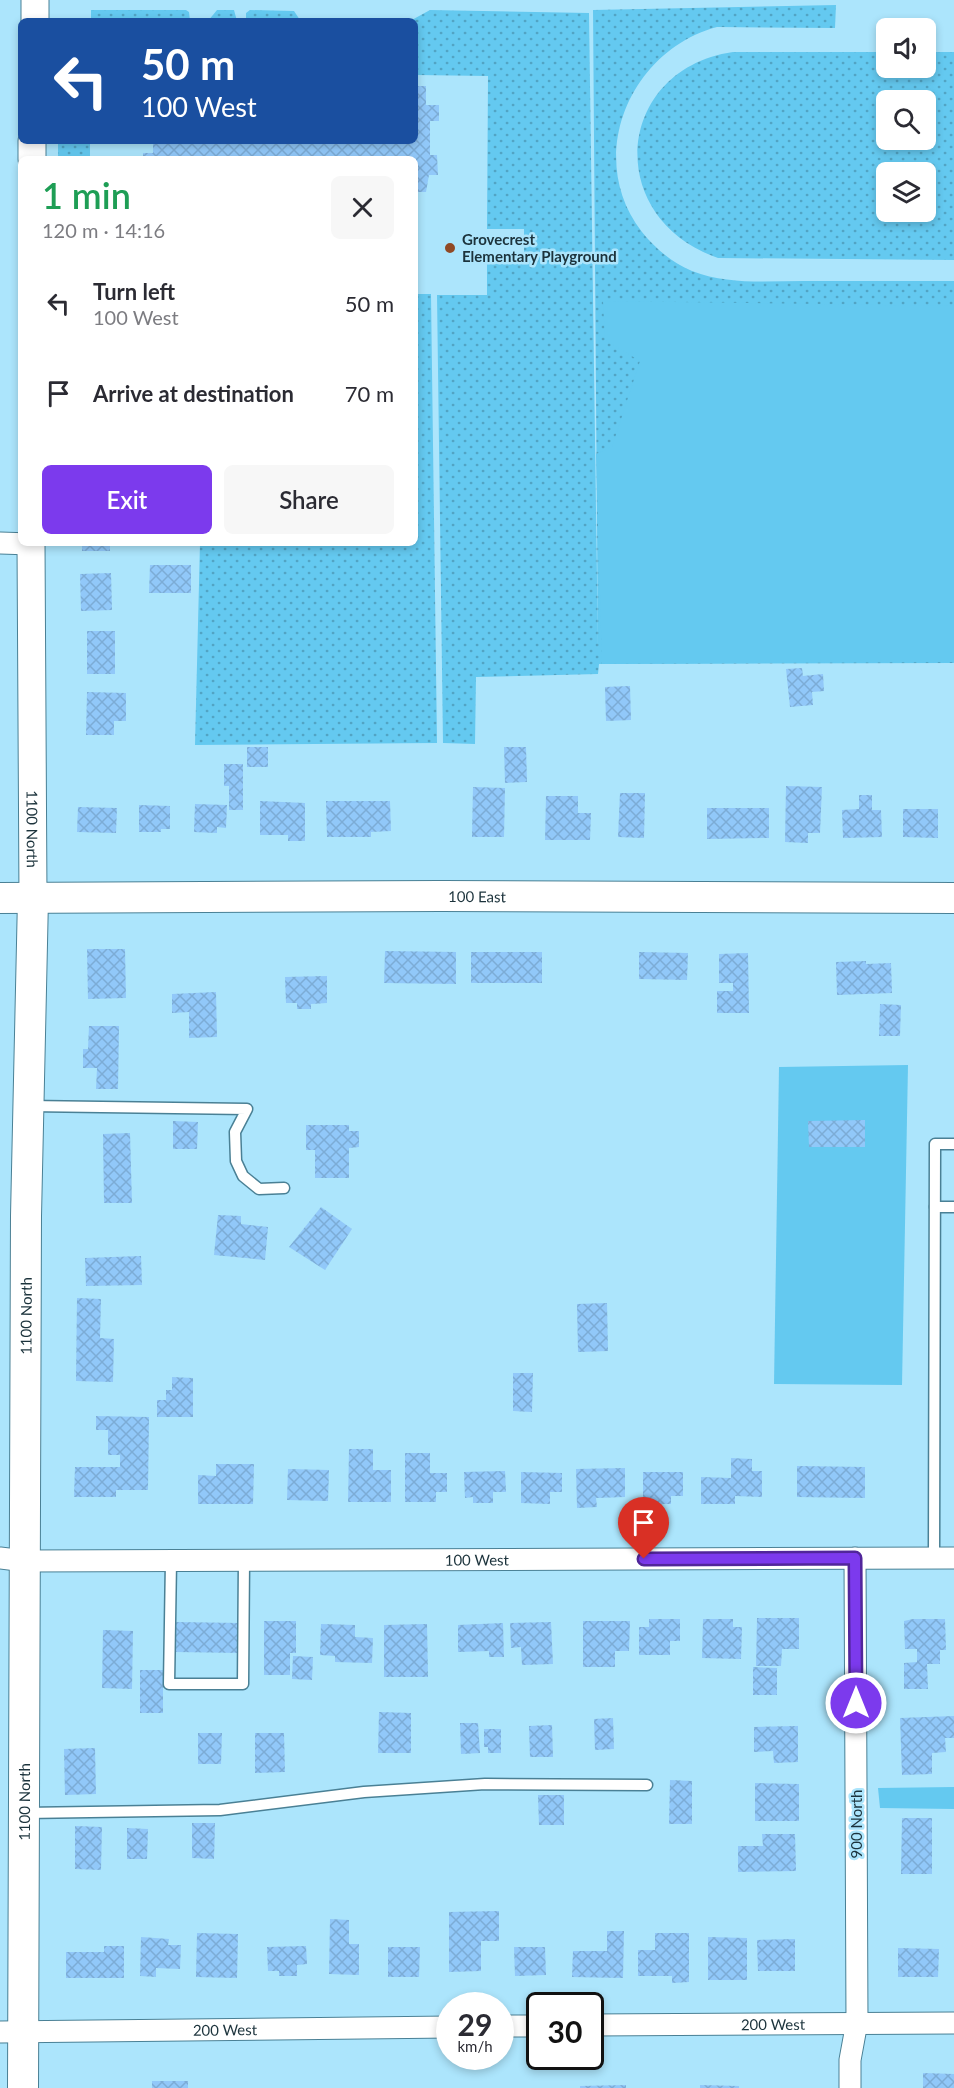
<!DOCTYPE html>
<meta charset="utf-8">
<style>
body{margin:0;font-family:Lato,sans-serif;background:#f7f7f7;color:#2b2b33;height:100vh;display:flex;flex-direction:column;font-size:22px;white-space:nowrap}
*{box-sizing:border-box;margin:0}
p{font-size:20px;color:#7c7c81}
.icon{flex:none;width:33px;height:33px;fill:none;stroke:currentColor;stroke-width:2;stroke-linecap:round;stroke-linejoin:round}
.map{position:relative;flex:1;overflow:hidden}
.details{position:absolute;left:18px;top:156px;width:400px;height:390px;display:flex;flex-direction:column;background:#fff;border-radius:9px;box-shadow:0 3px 9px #0003}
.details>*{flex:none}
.hud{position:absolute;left:18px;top:18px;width:400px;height:126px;border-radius:9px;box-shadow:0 3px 9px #0003;background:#1a4fa0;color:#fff;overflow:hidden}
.tools{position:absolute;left:876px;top:18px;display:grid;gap:12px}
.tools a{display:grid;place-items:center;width:60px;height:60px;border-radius:9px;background:#fff;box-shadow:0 3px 9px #0003;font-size:30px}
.speed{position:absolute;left:436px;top:1992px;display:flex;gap:12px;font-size:30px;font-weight:700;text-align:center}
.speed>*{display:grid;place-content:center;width:78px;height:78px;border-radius:50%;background:#fff;box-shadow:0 3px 9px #0003;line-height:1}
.speed small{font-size:15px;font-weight:400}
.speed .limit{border:3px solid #111;border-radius:9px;background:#fff;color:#111}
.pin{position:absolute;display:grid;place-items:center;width:51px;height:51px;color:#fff;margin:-62px -26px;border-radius:50% 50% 50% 0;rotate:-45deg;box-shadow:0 0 6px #0007}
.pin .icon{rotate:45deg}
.me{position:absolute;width:66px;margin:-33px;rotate:0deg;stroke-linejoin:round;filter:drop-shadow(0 0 4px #0008)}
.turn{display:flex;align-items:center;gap:21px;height:126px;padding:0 24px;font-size:27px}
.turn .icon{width:78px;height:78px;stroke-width:2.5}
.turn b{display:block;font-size:42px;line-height:51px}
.round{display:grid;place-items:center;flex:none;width:63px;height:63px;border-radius:9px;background:#f7f7f7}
.overview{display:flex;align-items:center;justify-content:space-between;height:102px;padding:0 24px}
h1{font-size:36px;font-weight:600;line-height:45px;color:#1e9e55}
.action{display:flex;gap:12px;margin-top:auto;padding:12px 24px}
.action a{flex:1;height:69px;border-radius:9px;background:#7c3aed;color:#fff;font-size:24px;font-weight:600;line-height:69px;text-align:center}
.action a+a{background:#f7f7f7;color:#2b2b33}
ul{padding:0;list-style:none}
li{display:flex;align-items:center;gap:18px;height:90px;padding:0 24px}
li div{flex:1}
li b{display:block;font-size:22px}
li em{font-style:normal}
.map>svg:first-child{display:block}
</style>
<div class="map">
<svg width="954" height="2088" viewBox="0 0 954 2088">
<defs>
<pattern id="grass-dots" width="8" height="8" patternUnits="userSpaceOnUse" patternTransform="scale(1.5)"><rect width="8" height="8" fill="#64c9f0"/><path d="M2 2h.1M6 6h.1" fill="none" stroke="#52a4c4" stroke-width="1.8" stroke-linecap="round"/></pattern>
<pattern id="building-cross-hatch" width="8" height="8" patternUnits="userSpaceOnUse" patternTransform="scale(1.5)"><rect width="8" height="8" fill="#91c8f9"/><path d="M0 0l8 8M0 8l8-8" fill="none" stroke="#7cacd6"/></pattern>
</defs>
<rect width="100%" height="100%" fill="#ace5fc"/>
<!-- grass -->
<g fill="url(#grass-dots)" fill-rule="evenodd">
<path d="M 836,5 L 835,28 L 717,27 C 630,50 584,158 642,232 C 655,248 672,263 692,271 C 728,285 766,281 804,281 C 854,281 904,281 954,281 L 954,663 L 599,664 L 598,674 L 476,677 L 475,744 L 443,743 L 437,295 L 487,295 L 487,257 L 524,257 L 524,229 L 487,229 L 488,76 L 416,75 L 416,21 L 410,21 L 430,10 L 589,13 L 598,650 L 593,10 Z"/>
<path d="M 91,10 L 186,10 L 189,12 L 190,21 L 91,21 Z"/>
<path d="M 217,10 L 234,10 L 237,21 L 208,21 Z"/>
<path d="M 250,10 L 294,11 L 300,20 L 287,18 L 282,21 L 246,21 L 246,13 Z"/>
<path d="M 733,52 L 886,52 L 886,68 L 926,68 L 926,52 L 954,52 L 954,260 L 718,258 C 602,218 615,69 733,52 ZM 926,100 L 926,140 L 886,140 L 886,100 ZM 926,172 L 926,212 L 886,212 L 886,172 Z"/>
<rect x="58" y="141" width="32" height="18"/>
<path d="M 416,294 L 431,294 L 437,743 L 195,745 L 200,543 L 416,543 Z"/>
</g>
<!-- green -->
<g fill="#64c9f0">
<path d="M 603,301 L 954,306 L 954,662 L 602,664 L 596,454 L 612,447 L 640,361 L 605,340 Z"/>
<path d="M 908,1065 L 902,1385 L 774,1384 L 779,1067 Z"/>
<path d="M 954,1787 L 954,1809 L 880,1808 L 878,1788 Z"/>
</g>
<!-- building -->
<g fill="url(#building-cross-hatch)">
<path d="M 416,86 L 426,86 L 426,105 L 439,105 L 439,121 L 430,121 L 430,155 L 437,155 L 438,175 L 429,175 L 426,192 L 416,192 L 416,159 L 143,159 L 143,153 L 153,153 L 153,141 L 416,141 Z"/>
<rect x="82" y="543" width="28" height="8"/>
<path d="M 150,565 L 191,565 L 191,593 L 149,593 Z"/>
<path d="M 111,573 L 112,610 L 81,611 L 80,574 Z"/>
<rect x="87" y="631" width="28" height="43"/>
<path d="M 802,668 L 803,676 L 823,674 L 824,691 L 812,692 L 813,705 L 790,707 L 786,669 Z"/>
<path d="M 630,686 L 631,720 L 606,721 L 605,687 Z"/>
<path d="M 87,692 L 126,693 L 126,721 L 114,721 L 114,735 L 86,735 Z"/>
<rect x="247" y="747" width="21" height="20"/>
<path d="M 504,747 L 526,747 L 527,782 L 505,783 Z"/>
<path d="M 224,764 L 243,764 L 243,810 L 229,810 L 229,786 L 224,786 Z"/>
<path d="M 786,786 L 822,787 L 820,833 L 808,833 L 808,843 L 785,842 Z"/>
<path d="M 473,787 L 505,788 L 504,837 L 472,837 Z"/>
<path d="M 620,793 L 645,793 L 644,838 L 618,837 Z"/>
<path d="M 859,795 L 872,795 L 872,810 L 881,810 L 882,837 L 843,838 L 842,810 L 859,809 Z"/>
<path d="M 546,796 L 578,796 L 578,813 L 591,813 L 590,840 L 545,840 Z"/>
<path d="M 260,801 L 305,803 L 305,841 L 288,841 L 288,835 L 260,835 Z"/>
<path d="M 326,801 L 390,801 L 391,831 L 371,832 L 371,837 L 327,837 Z"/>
<path d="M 195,804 L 227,805 L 226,828 L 217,827 L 217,833 L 194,832 Z"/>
<path d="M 139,805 L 170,806 L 170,829 L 161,829 L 161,832 L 139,832 Z"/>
<path d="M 78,807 L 117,808 L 116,833 L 77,832 Z"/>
<path d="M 707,808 L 769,808 L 769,838 L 707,839 Z"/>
<path d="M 903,809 L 938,809 L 938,838 L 903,837 Z"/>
<path d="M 87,949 L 125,949 L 126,998 L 88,999 Z"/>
<path d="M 385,951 L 456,952 L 456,984 L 384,983 Z"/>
<rect x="471" y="952" width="71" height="31"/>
<path d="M 639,952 L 688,953 L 687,980 L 639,979 Z"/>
<path d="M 748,953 L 749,1013 L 717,1013 L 717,991 L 733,991 L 733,983 L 719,983 L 719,954 Z"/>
<path d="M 866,961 L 866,964 L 891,963 L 892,993 L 837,995 L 836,962 Z"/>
<path d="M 327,976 L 327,1003 L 311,1004 L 311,1009 L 297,1009 L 297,1003 L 286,1003 L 285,977 Z"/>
<path d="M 216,992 L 217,1037 L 189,1038 L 189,1012 L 172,1013 L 172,994 Z"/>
<path d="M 880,1004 L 901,1005 L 900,1036 L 879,1036 Z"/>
<path d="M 89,1026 L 119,1026 L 118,1089 L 96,1089 L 97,1068 L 83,1068 L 83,1049 L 88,1049 Z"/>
<path d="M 865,1120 L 865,1147 L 809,1147 L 808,1121 Z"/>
<path d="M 173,1121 L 198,1122 L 197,1149 L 173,1149 Z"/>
<path d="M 306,1125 L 349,1125 L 349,1131 L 359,1131 L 359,1147 L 349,1148 L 349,1178 L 315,1178 L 315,1150 L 306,1150 Z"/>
<path d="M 130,1133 L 132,1203 L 104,1203 L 103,1134 Z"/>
<path d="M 321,1207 L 352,1229 L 325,1270 L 289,1247 Z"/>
<path d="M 218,1215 L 241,1216 L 241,1224 L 268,1227 L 265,1260 L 214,1255 Z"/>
<path d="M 141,1256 L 142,1285 L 86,1286 L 85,1258 Z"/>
<path d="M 77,1298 L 101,1299 L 100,1338 L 114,1339 L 113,1382 L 76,1381 Z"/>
<path d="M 607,1303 L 608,1351 L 578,1352 L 577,1304 Z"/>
<path d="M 513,1373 L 533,1373 L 532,1412 L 513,1411 Z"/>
<path d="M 172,1377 L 193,1378 L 193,1417 L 157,1417 L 157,1400 L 166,1400 L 166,1390 L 172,1390 Z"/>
<path d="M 96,1416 L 149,1417 L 148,1490 L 116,1490 L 116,1497 L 74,1497 L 75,1467 L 120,1467 L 120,1455 L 108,1455 L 108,1430 L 96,1430 Z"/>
<path d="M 349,1449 L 373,1449 L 373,1470 L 391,1470 L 391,1502 L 348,1502 Z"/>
<path d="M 405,1453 L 430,1453 L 430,1473 L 447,1473 L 447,1492 L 436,1492 L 436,1502 L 405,1502 Z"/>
<path d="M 731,1458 L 752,1459 L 752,1471 L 762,1471 L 762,1497 L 735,1496 L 735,1504 L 701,1504 L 701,1477 L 731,1478 Z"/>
<path d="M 216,1464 L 254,1464 L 253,1504 L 198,1504 L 198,1475 L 216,1476 Z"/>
<path d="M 797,1466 L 865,1467 L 865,1498 L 797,1497 Z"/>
<path d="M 625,1468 L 625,1497 L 596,1498 L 597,1507 L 577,1508 L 576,1469 Z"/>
<path d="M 288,1469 L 329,1470 L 328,1501 L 287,1500 Z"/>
<path d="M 505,1471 L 506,1492 L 493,1492 L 493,1503 L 473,1503 L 473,1497 L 465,1498 L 464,1472 Z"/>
<path d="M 521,1472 L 562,1473 L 562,1492 L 550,1492 L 550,1504 L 521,1503 Z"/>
<path d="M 643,1472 L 683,1472 L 683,1496 L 671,1496 L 671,1504 L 643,1504 Z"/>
<path d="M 757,1618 L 799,1618 L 799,1649 L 782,1649 L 781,1666 L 756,1666 Z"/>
<path d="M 649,1619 L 680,1619 L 680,1641 L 670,1641 L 670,1655 L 639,1655 L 639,1627 L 649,1627 Z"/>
<path d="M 703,1619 L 733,1619 L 733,1627 L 742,1627 L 741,1659 L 702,1658 Z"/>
<path d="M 913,1619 L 945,1619 L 946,1650 L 940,1650 L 940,1664 L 927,1664 L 928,1689 L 904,1689 L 904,1663 L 917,1662 L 917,1649 L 905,1649 L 904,1621 Z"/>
<path d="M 264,1621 L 296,1621 L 296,1653 L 290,1653 L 290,1675 L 264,1675 Z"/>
<path d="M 583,1621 L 630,1621 L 629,1651 L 615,1651 L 615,1667 L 583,1667 Z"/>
<path d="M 176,1622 L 241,1623 L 241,1653 L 175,1652 Z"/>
<path d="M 551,1622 L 553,1664 L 522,1665 L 521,1647 L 511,1648 L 510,1623 Z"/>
<path d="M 503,1623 L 504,1657 L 489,1657 L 489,1651 L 458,1652 L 458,1625 Z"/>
<path d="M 321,1624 L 355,1625 L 355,1637 L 373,1638 L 372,1663 L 335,1662 L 335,1656 L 320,1655 Z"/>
<path d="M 427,1624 L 428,1677 L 384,1677 L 384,1625 Z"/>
<path d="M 103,1630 L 133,1631 L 132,1689 L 102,1688 Z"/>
<path d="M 293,1656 L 313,1657 L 312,1680 L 292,1679 Z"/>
<path d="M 753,1667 L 777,1668 L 777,1695 L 753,1695 Z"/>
<rect x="140" y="1670" width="23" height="43"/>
<path d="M 379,1712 L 411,1713 L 411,1753 L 378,1753 Z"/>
<path d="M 954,1716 L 954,1738 L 945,1738 L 946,1752 L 932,1753 L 932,1774 L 902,1775 L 900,1718 Z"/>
<path d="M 613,1718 L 614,1749 L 595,1750 L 594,1719 Z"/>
<path d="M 460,1723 L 478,1723 L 480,1753 L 461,1754 Z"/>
<path d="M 552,1725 L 553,1757 L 530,1757 L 529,1726 Z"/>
<path d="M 798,1726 L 798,1762 L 774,1763 L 773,1751 L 754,1752 L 754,1727 Z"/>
<path d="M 484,1729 L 501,1729 L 501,1753 L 488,1753 L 488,1747 L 484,1747 Z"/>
<path d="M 198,1733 L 222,1733 L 221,1764 L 198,1764 Z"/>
<path d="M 255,1733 L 284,1733 L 285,1772 L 255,1773 Z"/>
<path d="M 95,1748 L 96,1794 L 65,1795 L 64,1749 Z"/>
<path d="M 670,1780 L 692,1781 L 692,1824 L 669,1824 Z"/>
<path d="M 755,1783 L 799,1784 L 799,1821 L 755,1821 Z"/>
<path d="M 538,1795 L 564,1795 L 564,1825 L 539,1825 Z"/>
<path d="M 902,1818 L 932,1818 L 932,1874 L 901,1874 Z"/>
<path d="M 192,1823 L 215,1823 L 214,1859 L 192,1858 Z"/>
<path d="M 75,1826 L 102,1827 L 101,1870 L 75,1869 Z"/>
<path d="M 127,1828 L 148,1829 L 147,1859 L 127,1859 Z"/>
<path d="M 762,1834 L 795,1834 L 796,1871 L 738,1872 L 738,1846 L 763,1846 Z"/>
<path d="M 499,1911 L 499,1941 L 481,1941 L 481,1971 L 449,1972 L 449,1912 Z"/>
<path d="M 330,1919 L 349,1920 L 349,1944 L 359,1944 L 359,1975 L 329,1974 Z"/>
<path d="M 607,1931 L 624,1931 L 623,1978 L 572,1977 L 573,1951 L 607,1951 Z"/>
<path d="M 197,1933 L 238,1934 L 237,1978 L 196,1977 Z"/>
<path d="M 655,1933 L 689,1933 L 689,1982 L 672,1983 L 672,1976 L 638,1976 L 638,1950 L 655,1950 Z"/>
<path d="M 141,1937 L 169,1939 L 168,1945 L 181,1945 L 180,1969 L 156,1968 L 156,1977 L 140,1976 Z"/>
<path d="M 708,1937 L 747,1938 L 747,1980 L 708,1980 Z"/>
<path d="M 795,1939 L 795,1971 L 758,1971 L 757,1940 Z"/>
<path d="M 104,1946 L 124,1946 L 124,1978 L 66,1978 L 66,1952 L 104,1952 Z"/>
<path d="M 306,1946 L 307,1964 L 297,1965 L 297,1976 L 279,1976 L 279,1971 L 268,1971 L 267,1947 Z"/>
<path d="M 388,1947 L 420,1947 L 419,1977 L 388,1977 Z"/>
<path d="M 514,1947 L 545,1947 L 546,1975 L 515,1976 Z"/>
<path d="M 898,1948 L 939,1949 L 938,1977 L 898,1977 Z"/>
<path d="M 923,2073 L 954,2074 L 954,2088 L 923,2088 Z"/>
<rect x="152" y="2081" width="36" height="7"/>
<path d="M 626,2085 L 626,2088 L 580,2088 L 580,2086 Z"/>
<path d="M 700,2085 L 739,2086 L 739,2088 L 700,2088 Z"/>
</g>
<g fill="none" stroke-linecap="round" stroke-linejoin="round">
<!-- service casing -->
<g stroke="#4a8095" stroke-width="13">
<g id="service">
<path d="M 29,1106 L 247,1109 L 235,1132 L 236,1161 L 243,1176 L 259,1189 L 284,1188"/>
<path d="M 935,1207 L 954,1207"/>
<path d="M 934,1558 L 935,1144 L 954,1144"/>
<path d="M 171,1561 L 169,1684 L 243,1684 L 244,1560"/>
<path d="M 25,1813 L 220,1810 L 364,1792 L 485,1784 L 647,1785"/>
</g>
</g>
<!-- minor casing -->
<g stroke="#4a8095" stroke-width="23">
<g id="minor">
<path d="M 0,543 L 31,544"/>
<path id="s1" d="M 0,1558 L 25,1561 L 954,1558"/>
<path id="s2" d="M 591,2025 L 954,2023"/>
<path d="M 501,2026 L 540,2026"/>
<path id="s3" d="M 0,2032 L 450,2027"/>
<path d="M 850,2088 L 850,2060 L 857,2022 L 855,1558"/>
</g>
</g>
<!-- tertiary casing -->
<g stroke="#4a8095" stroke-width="29">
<g id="tertiary">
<path d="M 35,21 L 35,0"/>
<path d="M 32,159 L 32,141"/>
<path id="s4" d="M 31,543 L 33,898"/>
</g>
</g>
<!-- secondary casing -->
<g stroke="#4a8095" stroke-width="32">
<g id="secondary">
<path id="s5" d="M 0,898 L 441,896 L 954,898"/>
<path id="s6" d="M 23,2088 L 26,1216 L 33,898"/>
</g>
</g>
<!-- service -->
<use href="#service" stroke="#fff" stroke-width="10"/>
<!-- minor -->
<use href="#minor" stroke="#fff" stroke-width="21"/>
<!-- tertiary -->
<use href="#tertiary" stroke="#fff" stroke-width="27"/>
<!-- secondary -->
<use href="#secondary" stroke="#fff" stroke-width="30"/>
</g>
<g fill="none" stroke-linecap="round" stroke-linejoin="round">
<!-- route casing -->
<g stroke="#51269a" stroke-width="15">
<path id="route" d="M 644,1559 L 855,1558 L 856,1703"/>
</g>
<!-- route -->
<use href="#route" stroke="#7c3aed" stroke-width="10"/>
</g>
<!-- markers -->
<circle fill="#904925" stroke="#ace5fc" stroke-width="2" cx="450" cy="248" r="6"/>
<g text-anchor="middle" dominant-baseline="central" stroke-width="5" stroke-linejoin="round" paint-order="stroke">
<!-- poi labels -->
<g font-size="15" font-weight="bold" fill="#1c333c" stroke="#ace5fc" text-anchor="start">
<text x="462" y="239">Grovecrest<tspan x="462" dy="17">Elementary Playground</tspan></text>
</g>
<!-- street labels -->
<g font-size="15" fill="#1c333c" stroke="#ace5fc">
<text stroke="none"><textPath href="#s4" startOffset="286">1100 North</textPath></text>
<text stroke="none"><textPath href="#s5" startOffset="477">100 East</textPath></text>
<text stroke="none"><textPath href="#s6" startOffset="772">1100 North</textPath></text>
<text stroke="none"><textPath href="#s1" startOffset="477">100 West</textPath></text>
<text stroke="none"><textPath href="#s6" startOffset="286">1100 North</textPath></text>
<text transform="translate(856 1824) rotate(-90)">900 North</text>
<text stroke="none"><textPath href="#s2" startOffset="182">200 West</textPath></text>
<text stroke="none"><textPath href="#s3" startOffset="225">200 West</textPath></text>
</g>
</g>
</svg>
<div class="tools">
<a><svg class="icon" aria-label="sound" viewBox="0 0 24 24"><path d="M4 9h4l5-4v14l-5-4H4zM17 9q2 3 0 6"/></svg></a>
<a><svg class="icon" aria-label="search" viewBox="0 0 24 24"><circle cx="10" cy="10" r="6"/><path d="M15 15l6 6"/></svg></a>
<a><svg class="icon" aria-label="layers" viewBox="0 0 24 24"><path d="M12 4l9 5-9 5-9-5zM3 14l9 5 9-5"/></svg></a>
</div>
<div class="speed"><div>29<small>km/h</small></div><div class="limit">30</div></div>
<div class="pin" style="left:644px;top:1559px;background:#d93025"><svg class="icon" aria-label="arrive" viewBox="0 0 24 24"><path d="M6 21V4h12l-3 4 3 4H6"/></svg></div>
<svg class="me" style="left:856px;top:1703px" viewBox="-20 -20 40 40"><circle r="17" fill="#7c3aed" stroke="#fff" stroke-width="3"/><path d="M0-11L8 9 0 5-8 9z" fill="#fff"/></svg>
<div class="hud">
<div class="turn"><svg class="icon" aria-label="left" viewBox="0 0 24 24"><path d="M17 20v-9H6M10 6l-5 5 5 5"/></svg><div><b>50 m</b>100 West</div></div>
</div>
<section class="details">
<div class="overview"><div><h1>1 min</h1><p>120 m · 14:16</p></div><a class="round"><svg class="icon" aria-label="close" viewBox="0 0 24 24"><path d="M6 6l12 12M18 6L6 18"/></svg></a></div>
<ul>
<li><svg class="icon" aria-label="left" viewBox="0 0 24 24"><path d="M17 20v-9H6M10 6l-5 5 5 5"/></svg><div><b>Turn left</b><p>100 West</p></div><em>50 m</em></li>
<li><svg class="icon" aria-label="arrive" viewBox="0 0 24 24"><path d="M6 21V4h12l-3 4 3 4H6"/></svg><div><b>Arrive at destination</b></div><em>70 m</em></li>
</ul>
<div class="action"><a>Exit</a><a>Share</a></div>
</section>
</div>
